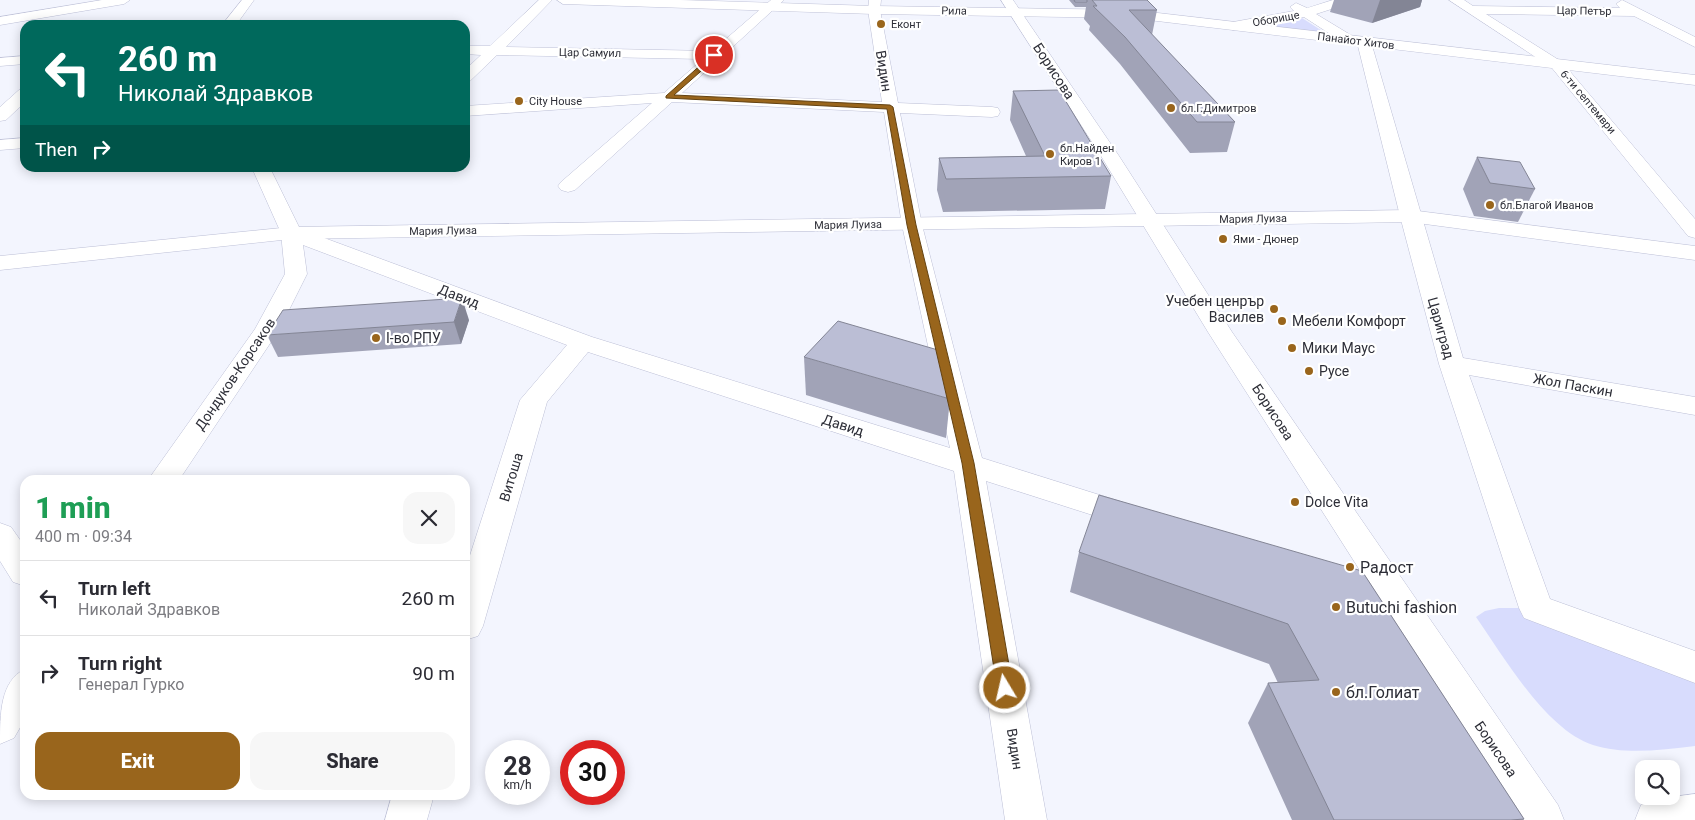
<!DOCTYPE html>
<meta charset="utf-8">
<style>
body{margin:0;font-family:Roboto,sans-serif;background:#f7f7f7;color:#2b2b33;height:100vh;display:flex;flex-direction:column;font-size:19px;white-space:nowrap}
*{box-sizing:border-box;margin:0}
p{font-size:16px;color:#7c7c81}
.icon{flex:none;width:28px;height:28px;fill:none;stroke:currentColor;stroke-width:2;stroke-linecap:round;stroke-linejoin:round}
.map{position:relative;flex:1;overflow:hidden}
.details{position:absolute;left:20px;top:475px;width:450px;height:325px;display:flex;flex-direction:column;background:#fff;border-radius:15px;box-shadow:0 2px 12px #0003}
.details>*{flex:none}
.guide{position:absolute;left:20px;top:20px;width:450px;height:152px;border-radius:15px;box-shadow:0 2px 12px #0003;background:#00695c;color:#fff;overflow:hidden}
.buttons{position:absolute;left:1635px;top:760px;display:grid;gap:10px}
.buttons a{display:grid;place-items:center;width:45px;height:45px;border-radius:10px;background:#fff;box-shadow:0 2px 12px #0003;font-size:25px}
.speed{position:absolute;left:485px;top:740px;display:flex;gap:10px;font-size:25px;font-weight:700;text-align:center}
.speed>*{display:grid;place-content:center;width:65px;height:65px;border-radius:50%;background:#fff;box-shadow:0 2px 12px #0003;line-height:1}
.speed small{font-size:12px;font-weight:400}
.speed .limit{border:8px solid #d22;background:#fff;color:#111}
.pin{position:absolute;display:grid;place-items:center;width:42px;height:42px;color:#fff;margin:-21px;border:2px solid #fff;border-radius:50%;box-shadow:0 1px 5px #0007}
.me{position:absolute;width:55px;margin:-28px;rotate:351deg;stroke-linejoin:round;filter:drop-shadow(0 0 4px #0008)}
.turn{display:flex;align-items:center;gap:18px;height:105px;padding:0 15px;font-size:22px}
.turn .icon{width:65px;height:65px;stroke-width:2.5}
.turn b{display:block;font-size:35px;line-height:42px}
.then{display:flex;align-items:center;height:48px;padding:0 15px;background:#0003;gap:10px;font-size:19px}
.round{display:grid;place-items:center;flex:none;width:52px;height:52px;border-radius:15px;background:#f7f7f7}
.headline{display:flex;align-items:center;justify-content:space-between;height:85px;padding:0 15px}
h1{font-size:30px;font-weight:800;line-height:38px;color:#1e9e55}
.primary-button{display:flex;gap:10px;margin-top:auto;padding:10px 15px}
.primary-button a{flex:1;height:58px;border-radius:15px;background:#99651c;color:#fff;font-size:20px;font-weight:800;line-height:58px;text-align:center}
.primary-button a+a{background:#f7f7f7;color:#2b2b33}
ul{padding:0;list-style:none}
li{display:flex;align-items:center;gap:15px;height:75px;padding:0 15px;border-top:1px solid #e1e1e2}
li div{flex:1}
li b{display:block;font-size:19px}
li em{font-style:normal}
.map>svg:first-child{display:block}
</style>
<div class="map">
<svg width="1695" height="820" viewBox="0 0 1695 820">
<rect width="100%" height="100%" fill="#f3f5fe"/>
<!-- green -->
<g fill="#d8dcfd">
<path d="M 1302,18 L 1327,34 L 1269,27 Z"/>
<path d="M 1499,608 L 1520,608 L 1695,681 L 1695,746 C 1661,750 1625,755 1593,745 C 1546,730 1504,657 1476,617 L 1485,611 Z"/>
</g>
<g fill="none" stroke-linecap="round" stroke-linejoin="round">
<!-- minor casing -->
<g stroke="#bcbfd6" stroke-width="1">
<g id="minor">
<path d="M 242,0 L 254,0 L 236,25 L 222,25 Z"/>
<path d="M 539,0 L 552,0 L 506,47 L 712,51 L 771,0 L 784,0 L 682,93 L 882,102 L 868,10 L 869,0 L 881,0 L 880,10 L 898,103 L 992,107 L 998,108 L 1000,112 L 998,116 L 992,117 L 900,113 L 922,225 L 982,458 L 1141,508 L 1146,516 L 1141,524 L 1130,527 L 986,481 L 1047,820 L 1005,820 L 954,471 L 588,352 L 547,402 L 483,626 L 478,636 L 465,640 L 465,571 L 520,400 L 567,345 L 303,245 L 307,274 L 279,330 L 179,480 L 148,480 L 255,329 L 285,274 L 281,233 L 252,168 L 270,168 L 300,229 L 592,337 L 950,448 L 902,225 L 884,112 L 672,102 L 575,190 L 568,192 L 561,190 L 558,186 L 561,182 L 652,103 L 465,116 L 465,106 L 664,93 L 703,59 L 497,55 L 470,81 L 465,83 L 465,70 L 481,55 L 465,54 L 465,46 L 490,46 Z"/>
<path d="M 1333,0 L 1352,0 L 1350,3 L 1316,14 L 1354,37 L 1356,40 L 1354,43 L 1344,43 L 1304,17 L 1233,30 L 1226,26 L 1233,22 L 1294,11 L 1290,7 L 1296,3 L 1307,8 Z"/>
<path d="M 1449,0 L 1464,0 L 1473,6 L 1620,8 L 1616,4 L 1622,0 L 1695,37 L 1695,47 L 1634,16 L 1486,14 L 1562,62 L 1695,219 L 1695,238 L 1688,236 L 1552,68 Z"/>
<path d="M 1364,38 L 1371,42 L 1463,358 L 1695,397 L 1695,415 L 1469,375 L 1550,599 L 1695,651 L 1695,683 L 1524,618 L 1519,608 L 1439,364 L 1400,216 L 1357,42 Z"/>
<path d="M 25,56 L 25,64 L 0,66 L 0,58 Z"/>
<path d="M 25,88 L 25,102 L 6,120 L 0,121 L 0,107 L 19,90 Z"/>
<path d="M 25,138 L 25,148 L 0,150 L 0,140 Z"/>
<path d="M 0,523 L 11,527 L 25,547 L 25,586 L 13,582 L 0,561 Z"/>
<path d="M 25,669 L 25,719 L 14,738 L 0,744 C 0,714 0,681 25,669 Z"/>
<path d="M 392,795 L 434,795 L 427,820 L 385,820 Z"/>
</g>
</g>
<!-- tertiary casing -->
<g stroke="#bcbfd6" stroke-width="1">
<g id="tertiary">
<path d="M 557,0 L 680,0 L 874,6 L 1132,10 L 1695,75 L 1695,85 L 1132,18 L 874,14 L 563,4 Z"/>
<path d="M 1410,210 L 1695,246 L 1695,260 L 1410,222 L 291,239 L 0,270 L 0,256 L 291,227 Z"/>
</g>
</g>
<!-- secondary casing -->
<g stroke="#bcbfd6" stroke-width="1">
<g id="secondary">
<path d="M 102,0 L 130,0 L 124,4 L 0,25 L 0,17 Z"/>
<path d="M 1001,0 L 1013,0 L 1119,156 L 1232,332 L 1558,805 L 1564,820 L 1519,820 L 1208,332 L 1101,156 Z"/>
<path d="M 1695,794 L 1695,820 L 1635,820 L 1641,805 L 1656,799 Z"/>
</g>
</g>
<!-- minor -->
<use href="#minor" fill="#fff" fill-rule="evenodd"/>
<!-- tertiary -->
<use href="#tertiary" fill="#fff" fill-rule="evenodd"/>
<!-- secondary -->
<use href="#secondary" fill="#fff" fill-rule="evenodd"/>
</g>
<!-- wall -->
<g fill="#a1a3b7">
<path d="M 1069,0 L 1147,0 L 1157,10 L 1152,35 L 1235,122 L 1227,152 L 1190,153 L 1120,64 L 1089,30 L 1090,26 L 1084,19 L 1086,7 L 1075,7 Z"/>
<path d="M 1334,0 L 1422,0 L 1420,7 L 1372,23 L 1330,12 Z"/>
<path d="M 1013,91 L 1111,176 L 1105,209 L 943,212 L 937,190 L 939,158 L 1026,156 L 1010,120 Z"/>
<path d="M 1477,157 L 1535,189 L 1518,222 L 1474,216 L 1463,189 Z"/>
<path d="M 469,320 L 461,344 L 278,357 L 267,335 Z"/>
<path d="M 804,357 L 950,399 L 946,438 L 806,395 Z"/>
<path d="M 1079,552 L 1362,571 L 1524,819 L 1523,820 L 1292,820 L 1248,723 L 1268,683 L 1278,683 L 1269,664 L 1070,592 Z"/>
</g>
<!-- shaded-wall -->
<g fill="#838595">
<path d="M 1380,0 L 1422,0 L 1420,7 L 1372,23 Z"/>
<path d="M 462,298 L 469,320 L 461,344 L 454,322 Z"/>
</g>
<!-- building -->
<g fill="#bbbed5" stroke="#838595">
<path d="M 1074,0 L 1087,0 L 1087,2 L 1075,2 Z"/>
<path d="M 1092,0 L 1147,0 L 1157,10 L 1129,10 L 1235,122 L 1197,122 L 1125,37 L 1093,6 L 1097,6 Z"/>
<path d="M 1059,90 L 1111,176 L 946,179 L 939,158 L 1045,156 L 1013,91 Z"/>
<path d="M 1477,157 L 1520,162 L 1535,189 L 1490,183 Z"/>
<path d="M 462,298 L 454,322 L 267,335 L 283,310 Z"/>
<path d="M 838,321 L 938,350 L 950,399 L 804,357 Z"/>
<path d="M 1099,495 L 1362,571 L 1524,819 L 1511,820 L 1334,820 L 1268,683 L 1319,680 L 1288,624 L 1079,552 Z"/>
</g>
<!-- route -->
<path fill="#99651c" stroke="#634212" d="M 714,53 L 717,57 L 674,95 L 890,105 L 893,107 L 916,225 L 974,463 L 1013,688 L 1010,693 L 1005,695 L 999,693 L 997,688 L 962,463 L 907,225 L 887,109 L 666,98 L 666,96 Z"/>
<!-- markers -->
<g fill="#99651c" stroke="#fff" stroke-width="2">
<circle cx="881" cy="24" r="5"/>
<circle cx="519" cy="101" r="5"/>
<circle cx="1171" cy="108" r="5"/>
<circle cx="1050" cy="154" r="5"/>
<circle cx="1490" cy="205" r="5"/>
<circle cx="1223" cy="239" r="5"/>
<circle cx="1274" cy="309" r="5"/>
<circle cx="1282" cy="321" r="5"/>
<circle cx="376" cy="338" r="5"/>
<circle cx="1292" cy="348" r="5"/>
<circle cx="1309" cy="371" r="5"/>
<circle cx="1295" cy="502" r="5"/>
<circle cx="1350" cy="567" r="5"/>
<circle cx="1336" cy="607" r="5"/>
<circle cx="1336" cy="692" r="5"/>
</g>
<g text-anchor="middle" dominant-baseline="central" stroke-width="4.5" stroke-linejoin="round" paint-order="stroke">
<!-- far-street labels -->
<g font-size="11" fill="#2d2e37" stroke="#fff">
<text transform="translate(954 11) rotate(1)">Рила</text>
<text transform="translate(1584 11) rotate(1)">Цар Петър</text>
<text transform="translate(1276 19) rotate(-10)">Оборище</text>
<text transform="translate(1356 41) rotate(7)">Панайот Хитов</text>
<text transform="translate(590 53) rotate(1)">Цар Самуил</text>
<text transform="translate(1588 102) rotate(50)">6-ти септември</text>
<text transform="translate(1253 219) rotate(-1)">Мария Луиза</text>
<text transform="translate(848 225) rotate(-1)">Мария Луиза</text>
<text transform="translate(443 231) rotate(-1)">Мария Луиза</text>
</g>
<!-- far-poi labels -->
<g font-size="11" fill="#2d2e37" stroke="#fff" text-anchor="start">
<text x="891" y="24">Еконт</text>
<text x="529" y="101">City House</text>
<text x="1181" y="108">бл.Г.Димитров</text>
<text x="1060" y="148">бл.Найден<tspan x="1060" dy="13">Киров 1</tspan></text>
<text x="1500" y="205">бл.Благой Иванов</text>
<text x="1233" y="239">Ями - Дюнер</text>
</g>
<!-- street labels -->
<g font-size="14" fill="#2d2e37" stroke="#fff">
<text transform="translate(884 71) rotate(81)">Видин</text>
<text transform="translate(1054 71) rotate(57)">Борисова</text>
<text transform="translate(459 296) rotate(21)">Давид</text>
<text transform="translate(1441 328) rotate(74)">Цариград</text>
<text transform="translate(235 374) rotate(-56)">Дондуков-Корсаков</text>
<text transform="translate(1573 385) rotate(10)">Жол Паскин</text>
<text transform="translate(1273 412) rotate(57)">Борисова</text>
<text transform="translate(843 425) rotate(18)">Давид</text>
<text transform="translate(511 477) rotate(-73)">Витоша</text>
<text transform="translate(1015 749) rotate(81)">Видин</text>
<text transform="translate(1496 749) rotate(56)">Борисова</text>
</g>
<!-- poi labels -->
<g font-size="14" fill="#2d2e37" stroke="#fff" text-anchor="start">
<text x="1264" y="301" text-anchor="end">Учебен ценрър<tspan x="1264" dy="16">Василев</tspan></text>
<text x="1292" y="321">Мебели Комфорт</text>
<text x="386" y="338">I-во РПУ</text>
<text x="1302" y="348">Мики Маус</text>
<text x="1319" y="371">Русе</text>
<text x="1305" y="502">Dolce Vita</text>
</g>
<!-- near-poi labels -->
<g font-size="16" fill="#2d2e37" stroke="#fff" text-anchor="start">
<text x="1360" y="567">Радост</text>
<text x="1346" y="607">Butuchi fashion</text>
<text x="1346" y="692">бл.Голиат</text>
</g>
</g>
</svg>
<div class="buttons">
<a><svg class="icon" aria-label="search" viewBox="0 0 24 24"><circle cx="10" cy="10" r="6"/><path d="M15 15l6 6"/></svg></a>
</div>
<div class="speed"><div>28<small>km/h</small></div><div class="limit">30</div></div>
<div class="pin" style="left:714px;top:55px;background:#d93025"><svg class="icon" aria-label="arrive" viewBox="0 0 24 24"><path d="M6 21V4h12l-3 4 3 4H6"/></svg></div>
<svg class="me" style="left:1005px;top:688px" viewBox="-20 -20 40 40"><circle r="17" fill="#99651c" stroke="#fff" stroke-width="3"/><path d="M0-11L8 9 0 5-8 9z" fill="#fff"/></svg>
<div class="guide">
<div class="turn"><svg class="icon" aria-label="left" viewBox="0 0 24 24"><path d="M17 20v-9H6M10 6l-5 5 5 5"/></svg><div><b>260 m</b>Николай Здравков</div></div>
<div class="then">Then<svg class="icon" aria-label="right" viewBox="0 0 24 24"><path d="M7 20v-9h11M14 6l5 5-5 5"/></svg></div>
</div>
<section class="details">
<div class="headline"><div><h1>1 min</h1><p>400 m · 09:34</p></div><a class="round"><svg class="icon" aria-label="close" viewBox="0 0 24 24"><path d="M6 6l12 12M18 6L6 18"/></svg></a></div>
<ul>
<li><svg class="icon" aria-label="left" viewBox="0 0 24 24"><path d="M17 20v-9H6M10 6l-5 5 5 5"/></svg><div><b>Turn left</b><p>Николай Здравков</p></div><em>260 m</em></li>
<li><svg class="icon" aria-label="right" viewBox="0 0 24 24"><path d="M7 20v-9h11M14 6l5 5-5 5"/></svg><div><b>Turn right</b><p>Генерал Гурко</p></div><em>90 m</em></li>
</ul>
<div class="primary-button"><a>Exit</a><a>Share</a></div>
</section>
</div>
